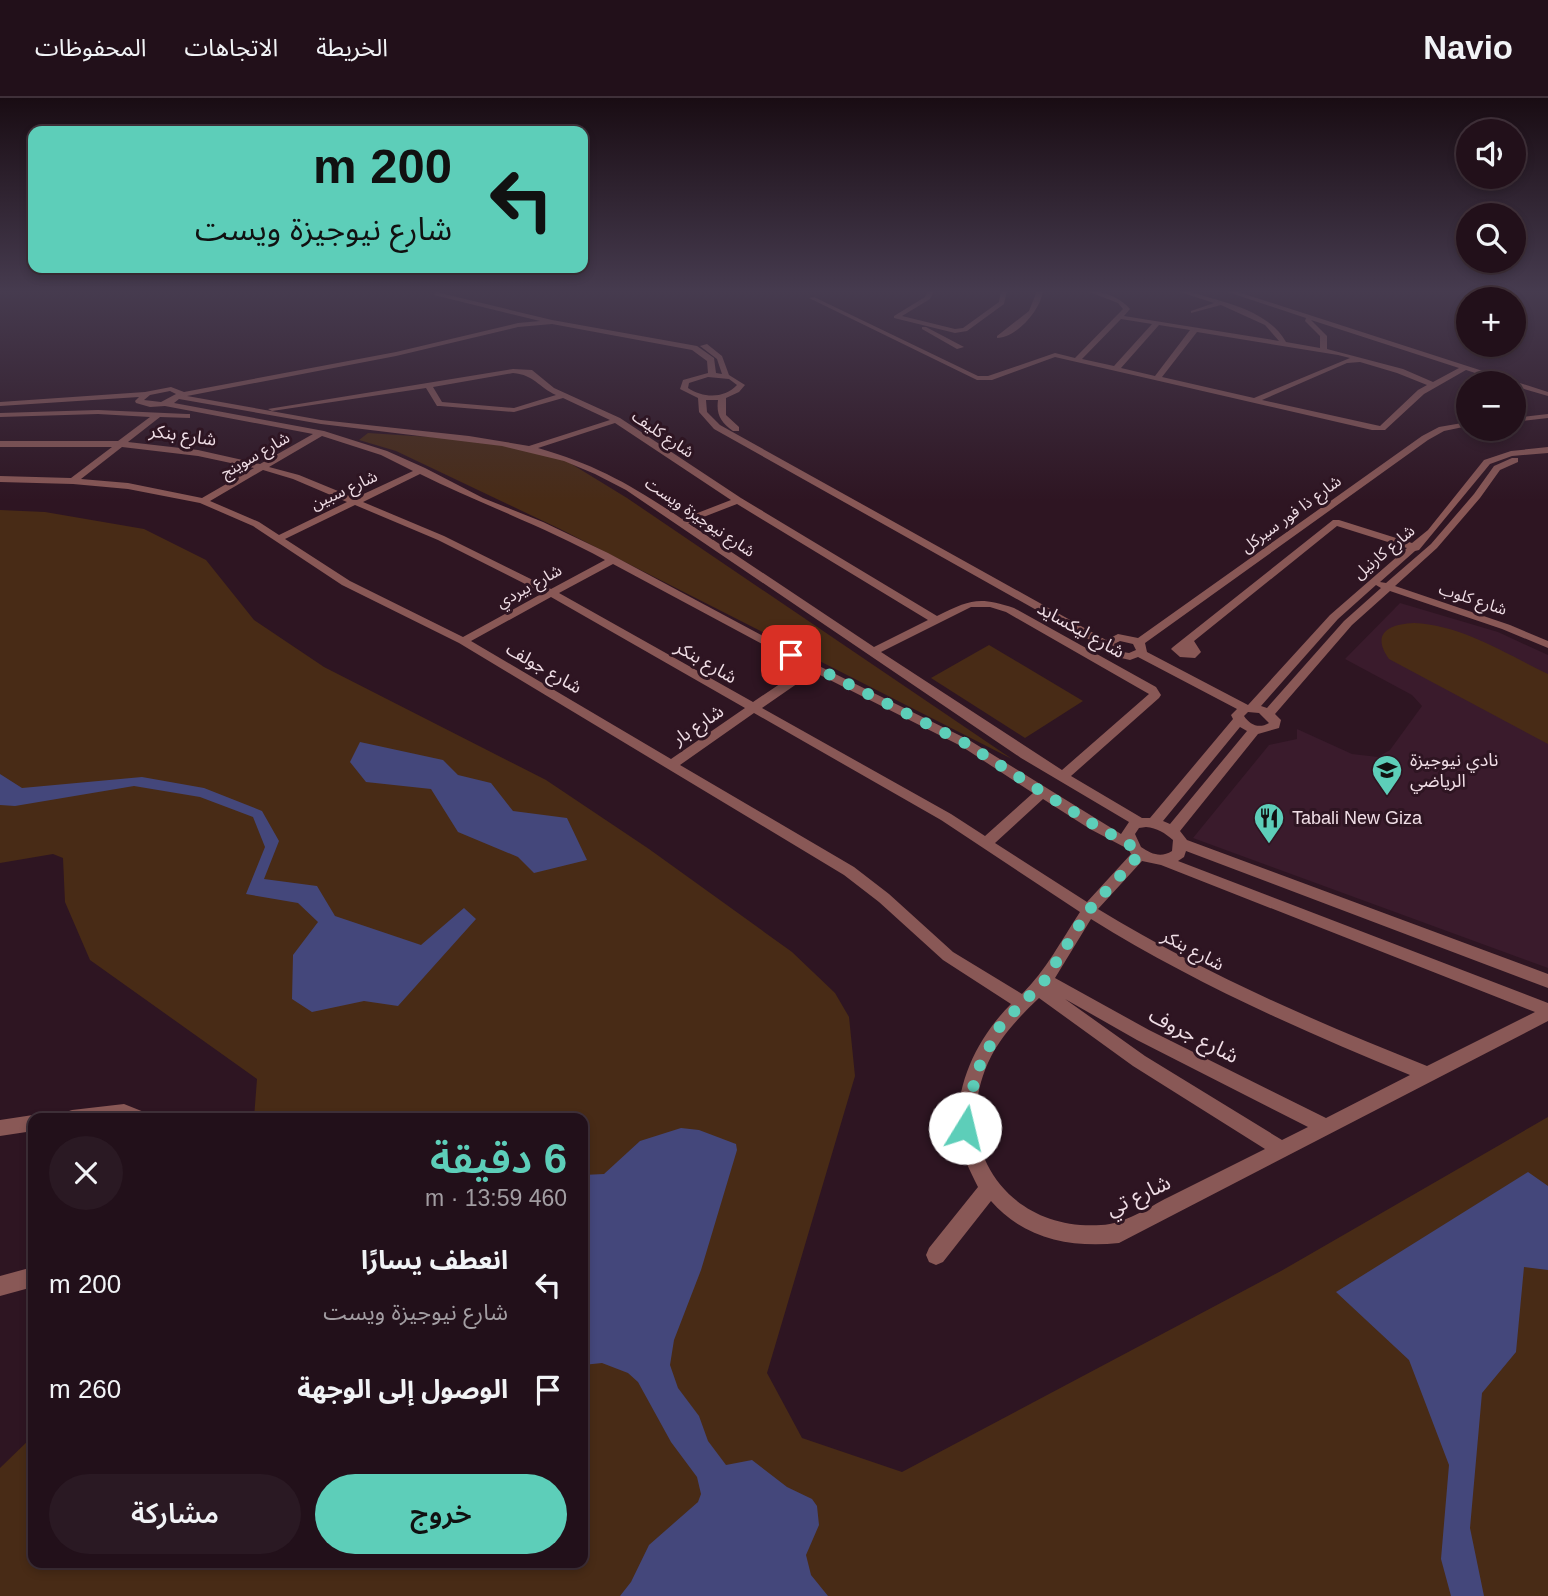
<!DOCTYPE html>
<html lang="ar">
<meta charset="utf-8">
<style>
body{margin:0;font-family:Arial,"Noto Sans Arabic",sans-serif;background:#2a1923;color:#f1f3f6;direction:rtl;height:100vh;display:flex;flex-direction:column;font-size:26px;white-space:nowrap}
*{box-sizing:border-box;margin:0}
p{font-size:23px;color:#a29da2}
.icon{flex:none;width:38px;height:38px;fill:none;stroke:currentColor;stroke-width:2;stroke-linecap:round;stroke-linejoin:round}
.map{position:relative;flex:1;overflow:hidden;direction:ltr}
.panel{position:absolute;left:28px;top:1015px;width:560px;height:455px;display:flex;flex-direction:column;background:#22101a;border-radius:14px;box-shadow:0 4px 10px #0003,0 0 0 2px #3f3039;direction:rtl}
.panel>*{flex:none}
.top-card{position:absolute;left:28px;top:28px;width:560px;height:147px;border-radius:14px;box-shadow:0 4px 10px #0003,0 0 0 2px #3f3039;direction:rtl;background:#5dceb9;color:#111;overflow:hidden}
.fabs{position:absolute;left:1456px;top:21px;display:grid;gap:14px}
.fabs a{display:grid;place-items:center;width:70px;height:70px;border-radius:50%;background:#22101a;box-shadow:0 4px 10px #0003,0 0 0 2px #3f3039;font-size:35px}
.pin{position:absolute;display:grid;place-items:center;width:60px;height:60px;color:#fff;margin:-30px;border-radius:14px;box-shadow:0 4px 10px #0006}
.me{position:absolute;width:77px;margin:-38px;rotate:9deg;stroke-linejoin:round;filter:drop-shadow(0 0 5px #0008)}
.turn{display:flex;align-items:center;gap:24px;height:147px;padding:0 21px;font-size:32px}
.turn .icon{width:91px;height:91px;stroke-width:2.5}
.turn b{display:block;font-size:49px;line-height:60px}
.round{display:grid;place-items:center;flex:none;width:74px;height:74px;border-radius:37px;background:#2a1923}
.head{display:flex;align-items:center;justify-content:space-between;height:119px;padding:0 21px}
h1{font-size:42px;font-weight:600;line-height:52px;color:#5dceb9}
.primary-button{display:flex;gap:14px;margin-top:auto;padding:14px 21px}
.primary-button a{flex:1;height:80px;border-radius:42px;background:#5dceb9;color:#111;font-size:28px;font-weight:600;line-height:80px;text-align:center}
.primary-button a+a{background:#2a1923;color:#f1f3f6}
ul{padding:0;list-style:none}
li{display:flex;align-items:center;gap:21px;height:105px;padding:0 21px}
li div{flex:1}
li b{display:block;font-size:26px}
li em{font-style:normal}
header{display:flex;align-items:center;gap:42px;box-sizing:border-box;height:98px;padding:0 35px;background:#22101a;border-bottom:2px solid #3f3039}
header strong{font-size:33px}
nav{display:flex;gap:38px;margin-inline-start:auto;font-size:24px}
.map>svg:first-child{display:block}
</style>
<header>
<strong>Navio</strong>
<nav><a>الخريطة</a><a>الاتجاهات</a><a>المحفوظات</a></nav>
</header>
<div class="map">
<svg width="1548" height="1498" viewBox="0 0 1548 1498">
<rect width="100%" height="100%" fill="#2e1522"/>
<!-- built -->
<path fill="#3a1b2c" d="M 1400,505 L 1498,534 L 1548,557 L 1548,870 L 1193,740 L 1269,647 L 1297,641 L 1297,631 L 1352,656 L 1378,659 L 1390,652 L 1422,608 L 1412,597 L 1345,561 Z"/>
<!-- green -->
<g fill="#482b16">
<path d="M 368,335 L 507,344 L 565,362 L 627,400 L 1012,661 L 560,431 L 396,353 L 359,342 Z"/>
<path d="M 0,412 L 45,414 L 144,431 L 206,462 L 254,522 L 324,569 L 546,682 L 649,751 L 792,854 L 835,895 L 849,919 L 855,978 L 767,1275 L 802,1340 L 902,1374 L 1281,1173 L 1548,1019 L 1548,1498 L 0,1498 L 0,1370 L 33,1338 L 33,1465 L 583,1465 L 583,1020 L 254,1020 L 257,981 L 90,862 L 65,804 L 63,760 L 53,756 L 0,765 Z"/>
<path d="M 1414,525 C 1462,527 1506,556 1548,576 L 1548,646 L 1389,561 C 1371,536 1388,526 1414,525 Z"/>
<path d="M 989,547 L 1083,603 L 1025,640 L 931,580 Z"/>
</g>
<!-- water -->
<g fill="#44477b">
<path d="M 360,644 L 443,662 L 458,677 L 491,685 L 513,713 L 567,720 L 587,762 L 534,775 L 518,759 L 458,734 L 431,691 L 366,684 L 350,664 Z"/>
<path d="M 0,676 L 22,690 L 142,679 L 204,690 L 262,713 L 279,743 L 264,781 L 317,788 L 335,818 L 421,847 L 464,810 L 476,821 L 398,908 L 364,903 L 312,914 L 292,901 L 293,857 L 318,824 L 298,805 L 246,796 L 265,749 L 253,719 L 200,699 L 134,688 L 15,708 L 0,707 Z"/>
<path d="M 681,1030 L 699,1032 L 736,1046 L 737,1052 L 701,1172 L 674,1242 L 670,1267 L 678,1290 L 699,1318 L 708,1343 L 726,1367 L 752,1362 L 787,1389 L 812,1401 L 817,1408 L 819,1427 L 806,1457 L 811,1477 L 828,1498 L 620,1498 L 631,1484 L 649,1447 L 698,1404 L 701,1396 L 697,1379 L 671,1344 L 638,1284 L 628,1275 L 602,1265 L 583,1267 L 583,1077 L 604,1076 L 640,1043 Z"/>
<path d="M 1528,1074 L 1548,1088 L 1548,1172 L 1524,1169 L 1516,1254 L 1482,1295 L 1470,1430 L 1484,1498 L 1451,1498 L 1441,1461 L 1449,1367 L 1409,1262 L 1336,1194 Z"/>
</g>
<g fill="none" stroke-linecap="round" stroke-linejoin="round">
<!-- minor -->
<g fill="#895856" fill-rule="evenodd">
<path d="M 928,193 L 934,193 L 930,201 L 902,218 L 955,231 L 963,230 L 999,204 L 1001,193 L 1007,193 L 1004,206 L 967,233 L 955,235 L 894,220 L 894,218 L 925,199 Z"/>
<path d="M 1037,193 L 1043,193 C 1040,213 1017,239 997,240 L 997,238 L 1029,213 Z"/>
<path d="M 1087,193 C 1103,193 1120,199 1130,211 L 1124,218 L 1279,243 L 1265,227 L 1221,207 L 1191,215 L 1191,213 L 1214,205 L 1177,193 L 1187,193 C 1222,204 1267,211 1286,244 L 1320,250 L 1320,238 L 1305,223 L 1306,220 L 1225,193 L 1235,193 L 1548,294 L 1548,298 L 1514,288 L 1514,285 L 1506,285 L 1466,272 L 1424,296 L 1385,332 L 1372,332 L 1055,259 L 992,282 L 977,282 L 809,200 L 814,199 L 978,278 L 988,278 L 1055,255 L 1075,260 L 1123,211 L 1118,205 ZM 1121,221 L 1152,226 L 1114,268 L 1082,261 ZM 1311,222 L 1459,270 L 1433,284 L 1403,271 L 1327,251 L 1327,238 ZM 1159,227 L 1190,232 L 1155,278 L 1121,270 ZM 1197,234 L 1338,257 L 1350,260 L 1254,300 L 1162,279 ZM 1360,264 L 1397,275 L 1427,287 L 1418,292 L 1380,328 L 1262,302 L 1347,265 Z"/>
<path d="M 436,194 L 552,222 L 697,248 L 714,260 L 716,275 L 722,276 L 717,261 L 700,248 L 707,246 L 722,258 L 729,277 L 745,287 L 739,294 L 726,300 L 726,317 L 739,329 L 739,333 L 733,333 C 721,324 716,317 718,302 L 706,302 L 707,314 L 720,327 L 1106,542 L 1118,536 L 1138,540 L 1422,338 L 1439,329 L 1468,324 L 1468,328 L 1444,333 L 1428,342 L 1145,545 L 1147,554 L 1248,607 L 1330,517 L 1407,450 L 1337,428 L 1194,543 L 1201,554 L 1195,560 L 1180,559 L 1171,551 L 1173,549 L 1333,422 L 1339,422 L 1412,445 L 1428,432 L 1484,362 L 1511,353 L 1548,349 L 1548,355 L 1512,358 L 1490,366 L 1419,452 L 1415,453 L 1380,484 L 1386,485 L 1431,446 L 1474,396 L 1494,368 L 1512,360 L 1518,360 L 1518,364 L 1500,372 L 1480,400 L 1437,450 L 1395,488 L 1510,527 L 1548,543 L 1548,550 L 1502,531 L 1390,493 L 1352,527 L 1275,616 L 1281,622 L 1279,630 L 1258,636 L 1180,733 L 1187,742 L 1548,876 L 1548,890 L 1186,753 L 1184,759 L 1178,763 L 1548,905 L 1548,923 L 1119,1145 C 1071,1150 1024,1141 991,1103 L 943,1164 L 936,1167 L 929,1164 L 926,1157 L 929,1150 L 978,1089 C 970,1073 961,1056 959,1038 C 953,989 977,940 1011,906 L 943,862 L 879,804 L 844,777 L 459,545 L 342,487 L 253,428 L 200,405 L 128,391 L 73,386 L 0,384 L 0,378 L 71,380 L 112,349 L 0,349 L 0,343 L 118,343 L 150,319 L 98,316 L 0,319 L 0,315 L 98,312 L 187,316 L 190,316 L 190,320 L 160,319 L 128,344 L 198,352 L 260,366 L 313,336 L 165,308 L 150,309 L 136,305 L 135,303 L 139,299 L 0,308 L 0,304 L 145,294 L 171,289 L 184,294 L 396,254 L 518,225 L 540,223 L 434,197 ZM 552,226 L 692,252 L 707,263 L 708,275 L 683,282 L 680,291 L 698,300 L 699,314 L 714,331 L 1104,550 L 1108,557 L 1130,562 L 1138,559 L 1237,611 L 1231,617 L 1233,621 L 1150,720 L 1142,720 L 1071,678 L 1159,600 L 1161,597 L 1156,589 L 1014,510 C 978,498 970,502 937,518 L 741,400 L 620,320 L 554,290 L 532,272 L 513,271 L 268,311 L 272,313 L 426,290 L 437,308 L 440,308 L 514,314 L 563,300 L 610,322 L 529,348 L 469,338 L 321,322 L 187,298 L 396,258 L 518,229 ZM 513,275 C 535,277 538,289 556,297 L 514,310 L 442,304 L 433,289 ZM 708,279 L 729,281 L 737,287 C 724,301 703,300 688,290 L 689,285 ZM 170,293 L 176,296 L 161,304 L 144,302 L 150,297 ZM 179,301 L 321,326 L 502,348 L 564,363 L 595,376 L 626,392 L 1021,660 L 1129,724 L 1121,736 L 969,642 L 817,567 L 608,455 L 543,424 L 483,400 L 425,370 L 387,353 L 324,333 L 174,305 ZM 615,325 L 731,402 L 682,421 C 631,387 597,367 538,350 ZM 322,338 L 381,357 L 413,373 L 355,400 L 299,377 L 269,369 ZM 122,349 L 198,358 L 254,370 L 202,400 L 128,385 L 81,381 ZM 263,372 L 293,381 L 347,404 L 279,437 L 259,424 L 210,403 ZM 420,376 C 481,406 545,429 605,462 L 551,491 L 444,438 L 363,404 ZM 737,406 L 928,522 L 874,549 L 688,425 ZM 355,407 L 438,442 L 543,495 L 463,539 L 350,483 L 285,441 ZM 613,466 L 805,569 L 753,604 L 559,495 ZM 1376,487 L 1381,490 L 1344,523 L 1267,610 L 1261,608 L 1338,521 ZM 551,499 L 745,610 L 671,661 L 471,543 ZM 971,509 L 990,509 L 1006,514 L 1149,596 L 1062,672 L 881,554 ZM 1120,543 L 1133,546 L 1136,552 L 1129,555 L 1117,553 L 1114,546 ZM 814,574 L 961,648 L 1033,695 L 985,738 L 951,716 L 762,610 ZM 1248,614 L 1259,615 L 1269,625 C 1259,631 1250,627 1244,618 ZM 754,615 L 941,722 L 1080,814 C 1061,843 1046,872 1022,896 L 953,854 L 889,796 L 854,769 L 680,667 ZM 1240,629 L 1247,633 L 1170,726 L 1163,723 ZM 1043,701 L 1090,731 L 1128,751 L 1131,756 L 1087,804 L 995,745 ZM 1146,729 C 1157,730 1165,735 1173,742 L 1172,753 C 1161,760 1151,756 1141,749 L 1135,736 L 1139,730 ZM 1142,763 L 1161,767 L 1535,914 L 1427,968 C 1314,923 1203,875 1098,811 ZM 1091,821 C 1192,884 1300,932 1410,977 L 1326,1020 L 1149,932 L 1055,880 ZM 1039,900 L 1133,968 L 1265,1051 C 1233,1067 1201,1083 1169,1099 C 1147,1110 1125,1126 1101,1127 C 1012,1133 953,1056 985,972 C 996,943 1017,921 1039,900 ZM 1065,901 L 1137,942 L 1308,1029 L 1282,1042 L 1145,958 Z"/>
<path d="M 922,229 L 926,229 L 964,249 L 957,251 L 922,231 Z"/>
<path d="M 1548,316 L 1548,320 L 1514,324 L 1514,320 Z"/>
<path d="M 124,1006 L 144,1014 L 147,1020 L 63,1020 L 66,1014 L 72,1012 Z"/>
<path d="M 33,1017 L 40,1020 L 33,1020 L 33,1033 L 0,1038 L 0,1022 Z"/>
<path d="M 33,1169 L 33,1189 L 0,1198 L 0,1178 Z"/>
</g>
</g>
<!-- sky -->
<linearGradient id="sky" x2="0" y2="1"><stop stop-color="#190c13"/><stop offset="0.48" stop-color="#463b4f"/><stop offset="1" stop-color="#463b4f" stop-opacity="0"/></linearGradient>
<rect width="1548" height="403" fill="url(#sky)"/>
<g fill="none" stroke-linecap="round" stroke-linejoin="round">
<!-- route -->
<path stroke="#5dceb9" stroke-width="12" stroke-dasharray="0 21.6" d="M 791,557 L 965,645 L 1096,728 L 1130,747 L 1140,756 L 1088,813 L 1045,882 L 1000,928 L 976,975 L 965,1030"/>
</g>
<!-- icons -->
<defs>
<g id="school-pin" transform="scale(1.575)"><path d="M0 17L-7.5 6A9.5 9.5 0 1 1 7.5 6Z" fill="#5dceb9" stroke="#2e1522"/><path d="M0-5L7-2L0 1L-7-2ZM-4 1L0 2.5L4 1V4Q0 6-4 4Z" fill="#111"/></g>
<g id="restaurant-pin" transform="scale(1.575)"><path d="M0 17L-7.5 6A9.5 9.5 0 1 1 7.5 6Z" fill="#5dceb9" stroke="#2e1522"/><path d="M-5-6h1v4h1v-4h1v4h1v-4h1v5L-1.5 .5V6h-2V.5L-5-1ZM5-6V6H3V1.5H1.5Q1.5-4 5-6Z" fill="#111"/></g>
</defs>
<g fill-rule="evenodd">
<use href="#school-pin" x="1387" y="672"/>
<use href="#restaurant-pin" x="1269" y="720"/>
</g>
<g text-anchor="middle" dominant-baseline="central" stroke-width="6" stroke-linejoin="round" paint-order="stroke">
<!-- far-street labels -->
<g font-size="16" fill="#f0dee6" stroke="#2e1522">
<text transform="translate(663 336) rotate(34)">شارع كليف</text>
<text transform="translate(255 357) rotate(-30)">شارع سوينج</text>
<text transform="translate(344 392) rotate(-25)">شارع سبين</text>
<text transform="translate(1291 416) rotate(-36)">شارع ذا فور سيركل</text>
<text transform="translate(700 419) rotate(34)">شارع نيوجيزة ويست</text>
<text transform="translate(1384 454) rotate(-40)">شارع كارنيل</text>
<text transform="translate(529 488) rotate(-29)">شارع بيردي</text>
<text transform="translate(1473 501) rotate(18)">شارع كلوب</text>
</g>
<!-- street labels -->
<g font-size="18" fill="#f0dee6" stroke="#2e1522">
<text transform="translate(183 337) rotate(8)">شارع بنكر</text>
<text transform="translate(1081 532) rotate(29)">شارع ليكسايد</text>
<text transform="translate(706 564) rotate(30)">شارع بنكر</text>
<text transform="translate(544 570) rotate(30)">شارع جولف</text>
<text transform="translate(698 627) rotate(-34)">شارع بار</text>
<text transform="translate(1193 852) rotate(28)">شارع بنكر</text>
</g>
<!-- poi labels -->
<g font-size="18" fill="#f0dee6" stroke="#2e1522" text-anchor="start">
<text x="1410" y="662">نادي نيوجيزة<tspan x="1410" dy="21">الرياضي</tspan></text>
<text x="1292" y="720">Tabali New Giza</text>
</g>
<!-- near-street labels -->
<g font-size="21" fill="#f0dee6" stroke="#2e1522">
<text transform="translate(1194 937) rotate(27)">شارع جروف</text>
<text transform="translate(1138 1097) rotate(-25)">شارع تي</text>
</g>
</g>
</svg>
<div class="fabs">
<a><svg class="icon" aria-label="sound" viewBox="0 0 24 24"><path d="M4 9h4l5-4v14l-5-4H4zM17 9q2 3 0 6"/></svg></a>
<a><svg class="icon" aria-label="search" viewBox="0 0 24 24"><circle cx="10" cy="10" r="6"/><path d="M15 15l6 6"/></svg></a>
<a>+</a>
<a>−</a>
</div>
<div class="pin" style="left:791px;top:557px;background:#d93025"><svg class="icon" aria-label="arrive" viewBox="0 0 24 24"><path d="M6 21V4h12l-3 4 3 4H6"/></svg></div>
<svg class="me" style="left:965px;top:1030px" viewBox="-20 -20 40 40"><circle r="19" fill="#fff"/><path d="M0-13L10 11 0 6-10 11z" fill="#5dceb9"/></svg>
<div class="top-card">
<div class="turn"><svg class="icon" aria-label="left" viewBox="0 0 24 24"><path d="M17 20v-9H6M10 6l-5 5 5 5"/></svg><div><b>200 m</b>شارع نيوجيزة ويست</div></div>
</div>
<section class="panel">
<div class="head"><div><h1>6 دقيقة</h1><p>460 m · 13:59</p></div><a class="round"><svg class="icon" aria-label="close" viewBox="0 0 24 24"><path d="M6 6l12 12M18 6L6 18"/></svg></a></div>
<ul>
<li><svg class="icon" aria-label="left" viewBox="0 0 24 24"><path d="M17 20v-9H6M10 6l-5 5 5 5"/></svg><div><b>انعطف يسارًا</b><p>شارع نيوجيزة ويست</p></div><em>200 m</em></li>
<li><svg class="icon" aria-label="arrive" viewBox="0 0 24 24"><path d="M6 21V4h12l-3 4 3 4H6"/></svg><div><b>الوصول إلى الوجهة</b></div><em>260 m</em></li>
</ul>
<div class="primary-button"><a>خروج</a><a>مشاركة</a></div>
</section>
</div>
